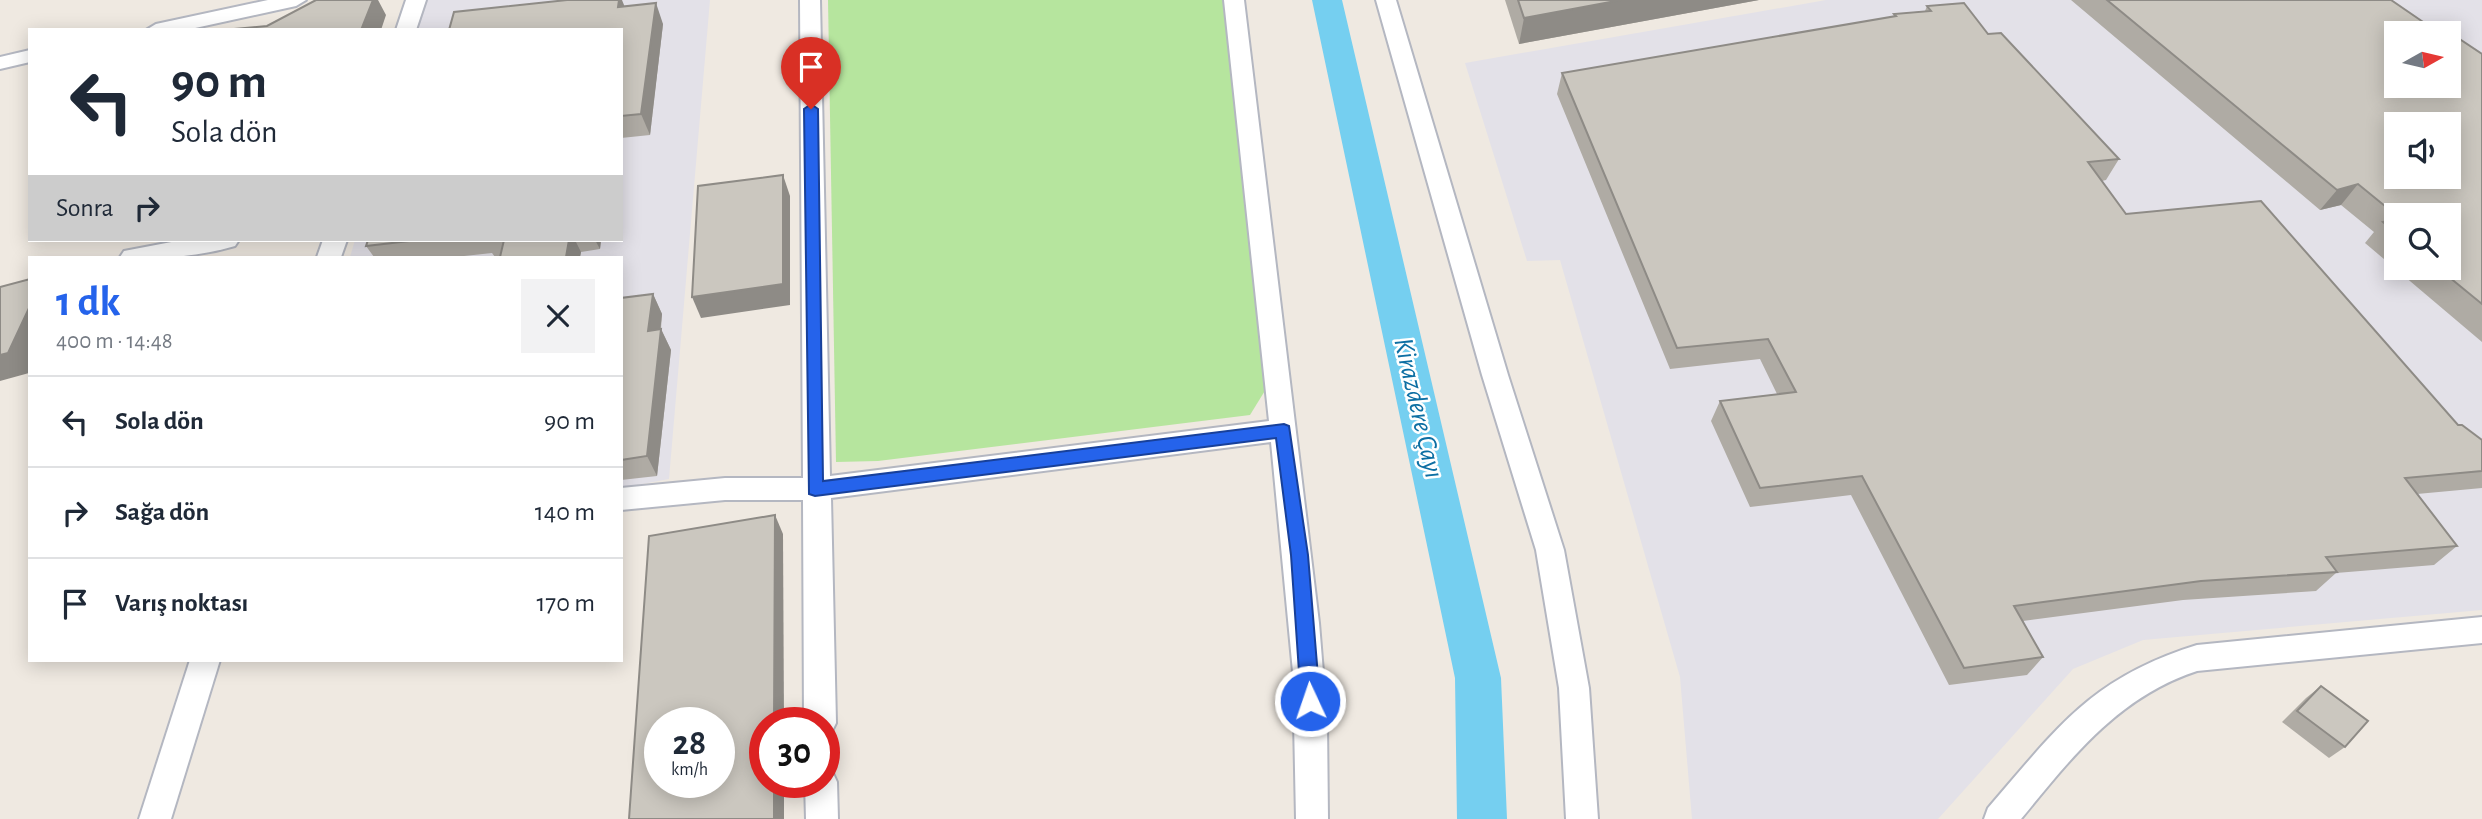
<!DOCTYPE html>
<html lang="tr">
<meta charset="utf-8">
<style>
body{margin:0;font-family:"Alegreya Sans",sans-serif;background:#f2f2f3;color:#1f2937;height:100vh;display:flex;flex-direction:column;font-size:26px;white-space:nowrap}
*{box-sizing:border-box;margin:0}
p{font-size:23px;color:#747a83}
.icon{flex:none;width:38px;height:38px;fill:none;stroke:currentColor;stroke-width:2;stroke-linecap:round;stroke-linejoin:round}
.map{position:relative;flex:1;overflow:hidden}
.details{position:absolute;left:28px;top:256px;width:595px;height:406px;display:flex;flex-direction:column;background:#fff;border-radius:0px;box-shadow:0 4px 18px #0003}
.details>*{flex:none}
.banner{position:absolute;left:28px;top:28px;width:595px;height:214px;border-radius:0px;box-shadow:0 4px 18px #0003;background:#fff;color:#1f2937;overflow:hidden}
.needle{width:46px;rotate:82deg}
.controls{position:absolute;left:2384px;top:21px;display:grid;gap:14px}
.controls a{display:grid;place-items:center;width:77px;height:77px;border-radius:0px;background:#fff;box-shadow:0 4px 18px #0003;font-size:35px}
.speed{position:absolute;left:644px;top:707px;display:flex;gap:14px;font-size:35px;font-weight:700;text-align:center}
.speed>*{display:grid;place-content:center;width:91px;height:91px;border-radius:50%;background:#fff;box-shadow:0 4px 18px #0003;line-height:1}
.speed small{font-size:18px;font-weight:400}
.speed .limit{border:10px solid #d22;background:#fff;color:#111}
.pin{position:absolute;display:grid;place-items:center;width:60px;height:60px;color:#fff;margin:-72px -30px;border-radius:50% 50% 50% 0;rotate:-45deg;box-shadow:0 0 7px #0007}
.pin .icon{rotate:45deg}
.me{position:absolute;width:77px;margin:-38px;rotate:357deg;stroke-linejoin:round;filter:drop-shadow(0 0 5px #0008)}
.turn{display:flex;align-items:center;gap:24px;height:147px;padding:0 28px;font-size:32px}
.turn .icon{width:91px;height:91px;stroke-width:2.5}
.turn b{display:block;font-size:49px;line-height:60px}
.then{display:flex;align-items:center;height:66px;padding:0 28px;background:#0003;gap:14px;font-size:26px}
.round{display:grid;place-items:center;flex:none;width:74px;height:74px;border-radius:0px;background:#f2f2f3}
.head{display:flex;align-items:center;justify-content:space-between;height:119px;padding:0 28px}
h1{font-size:42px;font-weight:700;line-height:52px;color:#2563eb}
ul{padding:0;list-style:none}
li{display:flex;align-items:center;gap:21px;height:91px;padding:0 28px;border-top:2px solid #e0e1e3}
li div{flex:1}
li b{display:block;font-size:26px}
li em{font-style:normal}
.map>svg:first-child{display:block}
</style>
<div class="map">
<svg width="2482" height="819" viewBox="0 0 2482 819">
<rect width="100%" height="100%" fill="#efe9e1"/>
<!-- industrial -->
<g fill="#e3e1e8" fill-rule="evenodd">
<path d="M 426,0 L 710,0 L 669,479 L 621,488 L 621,257 L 350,257 L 355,240 L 621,240 L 621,30 L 417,30 Z"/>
<path d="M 1826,0 L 2482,0 L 2482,610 L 2143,640 L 2073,669 L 1938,819 L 1692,819 L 1680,677 L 1560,260 L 1527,261 L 1465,63 ZM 2396,33 L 2448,33 L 2448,86 L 2396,86 ZM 2396,124 L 2448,124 L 2448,177 L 2396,177 ZM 2396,215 L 2448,215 L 2448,268 L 2396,268 Z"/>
</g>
<!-- green -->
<path fill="#b6e59e" d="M 828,0 L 1224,0 L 1266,389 L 1250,415 L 878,461 L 836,462 Z"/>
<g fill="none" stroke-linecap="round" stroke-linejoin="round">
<!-- river -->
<path fill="#75cff0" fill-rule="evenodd" d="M 1312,0 L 1342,0 L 1501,678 L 1507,819 L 1457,819 L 1455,678 Z"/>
<!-- street casing -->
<g stroke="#b4b7c1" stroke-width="4">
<g id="street">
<path d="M 268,0 L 306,0 L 296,6 L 186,30 L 146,30 L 156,24 Z"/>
<path d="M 406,0 L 426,0 L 416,30 L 396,30 Z"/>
<path d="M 800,0 L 820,0 L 830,476 L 1269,421 L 1224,0 L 1244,0 L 1319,623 L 1327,721 L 1328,819 L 1296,819 L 1293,672 L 1271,442 L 831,498 L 836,723 L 831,733 L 824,736 L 824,723 L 804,723 L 803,500 L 725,500 L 621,510 L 621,488 L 725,478 L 803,478 Z"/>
<path d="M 1376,0 L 1396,0 L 1508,375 L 1564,550 L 1589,688 L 1598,819 L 1566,819 L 1559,688 L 1536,550 L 1482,375 Z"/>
<path d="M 30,50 L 30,62 L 0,69 L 0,57 Z"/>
<path d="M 182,240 L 239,240 L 235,246 C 198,257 159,259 120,257 L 124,251 Z"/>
<path d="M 323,240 L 347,240 L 341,257 L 317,257 Z"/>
<path d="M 2482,617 L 2482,643 L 2197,671 C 2118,697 2072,757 2021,819 L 1984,819 L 1988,808 C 2058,727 2091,678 2197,645 Z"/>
<path d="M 190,660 L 220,660 L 171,819 L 139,819 Z"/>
<path d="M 824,768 L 832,771 L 837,782 L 838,819 L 806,819 L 805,782 L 824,782 Z"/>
</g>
</g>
<!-- street -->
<use href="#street" fill="#fff" fill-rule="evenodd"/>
</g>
<!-- wall -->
<g fill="#afaba4" fill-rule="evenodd">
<path d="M 1505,0 L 1759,0 L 1519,44 Z"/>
<path d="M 2071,0 L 2391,0 L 2429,26 L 2482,54 L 2482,342 L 2365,243 L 2374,232 L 2341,205 L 2320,210 ZM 2396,215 L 2448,215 L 2448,268 L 2396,268 Z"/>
<path d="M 625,6 L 663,24 L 650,135 L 621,138 L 621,30 Z"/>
<path d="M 1927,6 L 1988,34 L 2119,159 L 2106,180 L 2102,181 L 2126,214 L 2482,440 L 2482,488 L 2417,494 L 2457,546 L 2434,565 L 2336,573 L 2316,591 L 2183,600 L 2023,621 L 2043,657 L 2027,675 L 1949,685 L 1851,495 L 1750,507 L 1711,421 L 1720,401 L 1777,394 L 1760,359 L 1670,369 L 1557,94 L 1562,73 L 1893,17 L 1894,14 L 1925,11 Z"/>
<path d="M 368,240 L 601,240 L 600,249 L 581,252 L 580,257 L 495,257 L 492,253 L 455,257 L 374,257 L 366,246 Z"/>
<path d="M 653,294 L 662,314 L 661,329 L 671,350 L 657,476 L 621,480 L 621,298 Z"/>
<path d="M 2321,686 L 2345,747 L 2329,758 L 2282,722 L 2306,698 Z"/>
</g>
<!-- shaded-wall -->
<g fill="#8e8b86">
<path d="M 368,0 L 378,0 L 386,15 L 381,30 L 361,30 Z"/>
<path d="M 619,0 L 622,0 L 628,15 L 618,7 Z"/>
<path d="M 1621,0 L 1759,0 L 1519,44 L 1524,18 Z"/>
<path d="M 656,3 L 663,24 L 650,135 L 641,114 Z"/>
<path d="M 783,175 L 790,196 L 790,305 L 701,318 L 692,297 Z"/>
<path d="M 2358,184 L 2341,205 L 2320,210 L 2337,190 Z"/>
<path d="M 569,240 L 575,240 L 581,252 L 580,257 L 566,257 Z"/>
<path d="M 595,240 L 601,240 L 600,249 Z"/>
<path d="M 653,294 L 662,314 L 658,351 L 648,331 Z"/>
<path d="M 30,306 L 30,371 L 29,373 L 0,381 L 0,355 Z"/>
<path d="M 661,329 L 671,350 L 657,476 L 647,456 Z"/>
<path d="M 775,515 L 783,534 L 784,723 L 774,723 Z"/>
<rect x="774" y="782" width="10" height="37"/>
</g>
<!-- building -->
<g fill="#cbc7bf" stroke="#8e8b86" stroke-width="2" fill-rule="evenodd">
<path d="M 316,0 L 373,0 L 361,30 L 223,30 L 267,26 Z"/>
<path d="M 567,0 L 619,0 L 618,7 L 656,3 L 641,114 L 621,116 L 621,30 L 449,30 L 454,12 Z"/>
<path d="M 1518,0 L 1621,0 L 1524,18 Z"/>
<path d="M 2107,0 L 2391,0 L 2429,26 L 2437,24 L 2482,54 L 2482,304 L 2438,268 L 2448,268 L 2448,215 L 2396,215 L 2358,184 L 2337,190 ZM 2396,33 L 2448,33 L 2448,86 L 2396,86 ZM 2396,124 L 2448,124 L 2448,177 L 2396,177 Z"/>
<path d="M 1964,3 L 1988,34 L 2001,33 L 2119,159 L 2088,162 L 2126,214 L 2261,201 L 2458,425 L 2462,425 L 2482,440 L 2482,471 L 2405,478 L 2457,546 L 2326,557 L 2337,572 L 2201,581 L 2014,606 L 2043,657 L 1964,668 L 1862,476 L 1760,488 L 1720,401 L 1796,392 L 1768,339 L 1677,348 L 1562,73 L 1896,16 L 1894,14 L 1931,11 L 1927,6 Z"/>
<path d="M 783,175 L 783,284 L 692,297 L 698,186 Z"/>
<path d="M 2396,219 L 2396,233 L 2383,222 Z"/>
<path d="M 368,240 L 418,240 L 366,246 Z"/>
<path d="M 504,240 L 569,240 L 566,257 L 500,257 Z"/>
<path d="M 30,279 L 30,306 L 8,353 L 0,355 L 0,287 Z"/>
<path d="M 653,294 L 648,331 L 661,329 L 647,456 L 621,460 L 621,298 Z"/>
<path d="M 775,515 L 774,723 L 765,723 L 765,782 L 774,782 L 774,819 L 629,819 L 649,536 ZM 660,723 L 719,723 L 719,782 L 660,782 Z"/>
<path d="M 2321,686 L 2368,721 L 2345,747 L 2297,711 Z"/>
</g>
<!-- route -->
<path fill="#2563eb" stroke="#184099" stroke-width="2" d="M 811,104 L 818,109 L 823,481 L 1284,424 L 1289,426 L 1308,555 L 1320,701 L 1317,707 L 1310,710 L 1304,707 L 1301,701 L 1291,555 L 1276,438 L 815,496 L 809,494 L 804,109 Z"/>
<g text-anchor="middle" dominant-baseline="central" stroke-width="5" stroke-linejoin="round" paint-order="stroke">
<!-- water labels -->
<g font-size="28" font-style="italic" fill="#0d6fa3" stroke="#fff">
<text transform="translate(1418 408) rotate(77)">Kirazdere Çayı</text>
</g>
</g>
</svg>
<div class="controls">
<a><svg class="needle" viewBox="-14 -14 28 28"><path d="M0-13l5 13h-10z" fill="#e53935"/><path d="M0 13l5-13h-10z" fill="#747a83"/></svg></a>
<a><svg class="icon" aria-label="sound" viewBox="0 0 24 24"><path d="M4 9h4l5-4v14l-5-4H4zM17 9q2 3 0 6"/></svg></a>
<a><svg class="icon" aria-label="search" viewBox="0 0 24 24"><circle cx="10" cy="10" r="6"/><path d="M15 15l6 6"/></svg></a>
</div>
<div class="speed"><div>28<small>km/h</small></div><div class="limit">30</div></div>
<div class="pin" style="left:811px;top:109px;background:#d93025"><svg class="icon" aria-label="arrive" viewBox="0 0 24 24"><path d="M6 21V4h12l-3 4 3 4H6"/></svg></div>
<svg class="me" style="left:1310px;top:701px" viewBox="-20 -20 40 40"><circle r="17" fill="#2563eb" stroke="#fff" stroke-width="3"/><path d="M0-11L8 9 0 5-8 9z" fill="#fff"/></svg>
<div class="banner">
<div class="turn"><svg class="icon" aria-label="left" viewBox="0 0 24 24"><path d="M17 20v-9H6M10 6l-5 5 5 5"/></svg><div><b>90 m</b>Sola dön</div></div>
<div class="then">Sonra<svg class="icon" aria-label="right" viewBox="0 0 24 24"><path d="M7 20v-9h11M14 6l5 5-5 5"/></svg></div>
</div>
<section class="details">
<div class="head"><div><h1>1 dk</h1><p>400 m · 14:48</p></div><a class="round"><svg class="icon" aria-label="close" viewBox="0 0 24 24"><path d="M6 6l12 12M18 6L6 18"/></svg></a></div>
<ul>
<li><svg class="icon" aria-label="left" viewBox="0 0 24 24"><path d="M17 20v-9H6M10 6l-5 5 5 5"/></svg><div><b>Sola dön</b></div><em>90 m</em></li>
<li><svg class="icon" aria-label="right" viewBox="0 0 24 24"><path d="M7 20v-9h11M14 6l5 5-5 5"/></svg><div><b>Sağa dön</b></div><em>140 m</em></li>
<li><svg class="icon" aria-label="arrive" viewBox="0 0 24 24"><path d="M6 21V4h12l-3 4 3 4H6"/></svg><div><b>Varış noktası</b></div><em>170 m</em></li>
</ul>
</section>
</div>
